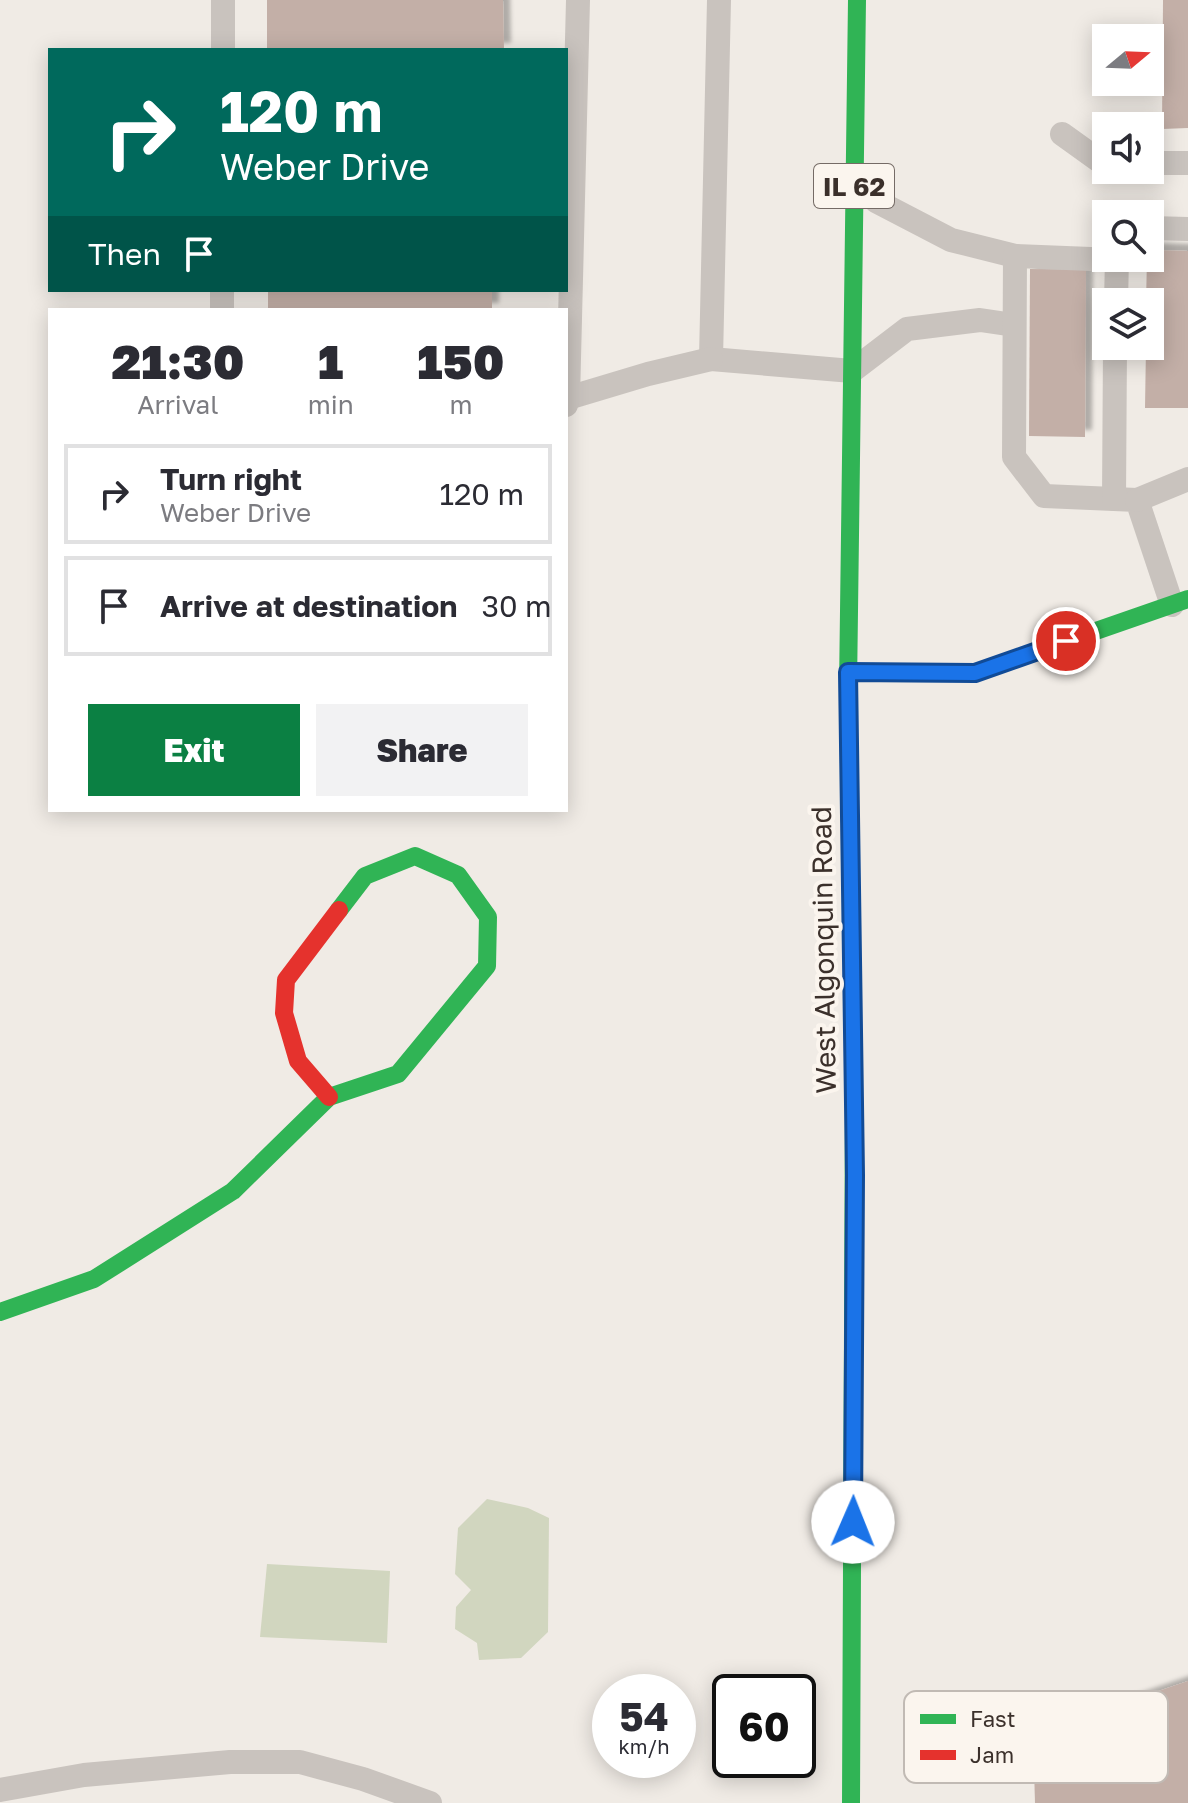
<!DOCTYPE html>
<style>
body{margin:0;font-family:"Golos Text",sans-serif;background:#f2f2f3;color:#2b2b33;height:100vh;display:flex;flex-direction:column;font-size:30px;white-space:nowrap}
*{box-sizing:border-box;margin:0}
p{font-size:26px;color:#7c7c81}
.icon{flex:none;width:44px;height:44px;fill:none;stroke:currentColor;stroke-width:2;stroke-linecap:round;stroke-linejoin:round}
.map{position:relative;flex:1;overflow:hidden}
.drawer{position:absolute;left:48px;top:308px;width:520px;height:504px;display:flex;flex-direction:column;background:#fff;border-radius:0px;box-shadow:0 4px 20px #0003}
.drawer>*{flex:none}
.guide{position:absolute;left:48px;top:48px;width:520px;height:244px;border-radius:0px;box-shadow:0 4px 20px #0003;background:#00695c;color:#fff;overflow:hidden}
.needle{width:52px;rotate:71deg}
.fabs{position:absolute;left:1092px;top:24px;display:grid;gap:16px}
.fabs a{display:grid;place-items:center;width:72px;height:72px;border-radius:0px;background:#fff;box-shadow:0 4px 20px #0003;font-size:40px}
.speed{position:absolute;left:592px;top:1674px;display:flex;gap:16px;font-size:40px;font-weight:700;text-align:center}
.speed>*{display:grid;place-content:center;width:104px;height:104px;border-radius:50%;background:#fff;box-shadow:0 4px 20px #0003;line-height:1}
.speed small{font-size:20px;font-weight:400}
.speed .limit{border:4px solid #111;border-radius:12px;background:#fff;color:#111}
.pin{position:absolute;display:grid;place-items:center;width:68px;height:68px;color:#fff;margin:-34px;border:4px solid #fff;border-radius:50%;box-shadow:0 2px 8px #0007}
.me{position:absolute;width:88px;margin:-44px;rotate:1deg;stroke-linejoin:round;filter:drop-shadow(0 0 6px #0008)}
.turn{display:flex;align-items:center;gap:28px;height:168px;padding:0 40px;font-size:36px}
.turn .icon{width:104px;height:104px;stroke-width:2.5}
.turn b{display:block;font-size:56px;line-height:68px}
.then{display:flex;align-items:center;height:76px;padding:0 40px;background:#0003;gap:16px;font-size:30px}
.eta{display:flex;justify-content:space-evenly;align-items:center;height:136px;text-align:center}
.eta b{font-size:48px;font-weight:800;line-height:56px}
.action{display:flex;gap:16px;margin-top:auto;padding:16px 40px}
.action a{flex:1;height:92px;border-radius:0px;background:#0b8043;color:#fff;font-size:32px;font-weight:800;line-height:92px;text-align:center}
.action a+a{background:#f2f2f3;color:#2b2b33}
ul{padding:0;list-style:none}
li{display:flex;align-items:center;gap:24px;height:100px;margin:0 16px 12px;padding:0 24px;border:4px solid #e1e1e2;border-radius:0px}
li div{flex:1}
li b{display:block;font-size:30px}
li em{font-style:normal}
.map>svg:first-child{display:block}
</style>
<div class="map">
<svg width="1188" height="1803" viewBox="0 0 1188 1803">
<defs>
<filter id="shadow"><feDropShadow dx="7" dy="-7" stdDeviation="2" flood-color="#0004"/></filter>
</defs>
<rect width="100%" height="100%" fill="#f0ebe5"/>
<!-- green -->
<g fill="#d1d6bf">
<path d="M 487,1499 L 528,1508 L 549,1518 L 548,1632 L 521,1658 L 479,1660 L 477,1643 L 455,1629 L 456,1607 L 471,1590 L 455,1574 L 458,1528 Z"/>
<path d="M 267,1564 L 390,1571 L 387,1643 L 260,1637 Z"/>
</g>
<!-- building -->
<g fill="#c3afa7" filter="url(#shadow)">
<path d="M 267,0 L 503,0 L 504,50 L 267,50 Z"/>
<path d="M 1163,0 L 1188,0 L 1188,128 L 1162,129 Z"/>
<path d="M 1150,250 L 1188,251 L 1188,408 L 1145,408 L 1146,346 L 1150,346 L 1150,302 L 1146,302 L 1147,258 L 1150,258 Z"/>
<path d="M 1030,269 L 1086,270 L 1085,437 L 1029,436 Z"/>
<rect x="268" y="290" width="224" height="20"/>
<path d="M 1188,1681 L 1188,1803 L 1035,1803 L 1033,1734 Z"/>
</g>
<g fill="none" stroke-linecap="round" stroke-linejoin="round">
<!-- lane -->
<g stroke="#c9c3be" stroke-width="24">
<path d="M 719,0 L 711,359 L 852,371 L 907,329 L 980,320 L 1014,325"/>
<path d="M 223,50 L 223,0"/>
<path d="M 1062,134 L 1101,162 L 1106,162"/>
<path d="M 1150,163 L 1188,163"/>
<path d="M 857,177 L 876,201 L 951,240 L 1015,256"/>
<path d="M 1150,228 L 1188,229"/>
<path d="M 1116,260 L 1015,256 L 1014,457 L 1044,496 L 1137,500 L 1172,605"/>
<path d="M 1116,302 L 1117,258"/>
<path d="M 222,310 L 222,290"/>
<path d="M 568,398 L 648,374 L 711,359"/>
<path d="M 566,405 L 568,398 L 578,0"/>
<path d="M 1114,499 L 1115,346"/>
<path d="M 1137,500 L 1188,479"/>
<path d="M 0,1790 L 84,1775 L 230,1762 L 300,1762 L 363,1779 L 430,1803"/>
</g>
<!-- fast -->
<g stroke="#30b455" stroke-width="18">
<path d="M 848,672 L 975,673 L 1188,599"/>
<path d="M 848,688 L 857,0"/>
<path d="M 0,1312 L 94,1279 L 233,1191 L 329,1097 L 398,1074 L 487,966 L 488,917 L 458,875 L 415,856 L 365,876 L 339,910"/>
<path d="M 851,1803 L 854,1095"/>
</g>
<!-- jam -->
<g stroke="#e5322d" stroke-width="18">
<path d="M 848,688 L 854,1095"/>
<path d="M 329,1097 L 298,1061 L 284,1013 L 286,980 L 339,910"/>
</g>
</g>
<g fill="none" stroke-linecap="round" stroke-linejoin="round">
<!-- route casing -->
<g stroke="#114b97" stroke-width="20">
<path id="route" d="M 853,1522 L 855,1175 L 848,672 L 975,673 L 1066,641"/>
</g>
<!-- route -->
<use href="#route" stroke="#1a73e8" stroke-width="14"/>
</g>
<g text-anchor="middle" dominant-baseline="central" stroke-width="8" stroke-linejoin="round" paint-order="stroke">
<!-- shield labels -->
<rect fill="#fbf5ee" stroke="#756b66" stroke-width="2" x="814" y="164" width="80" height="44" rx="6"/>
<g font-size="26" font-weight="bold" fill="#3b302b">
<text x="854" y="186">IL 62</text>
</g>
<!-- street labels -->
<g font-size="28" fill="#3b302b" stroke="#fbf5ee">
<text transform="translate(823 950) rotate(-91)">West Algonquin Road</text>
</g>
</g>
<!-- legend -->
<rect x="904" y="1691" width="264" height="92" rx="12" fill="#fbf5ee" stroke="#c1bab4" stroke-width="2"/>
<rect x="920" y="1714" width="36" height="10" fill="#30b455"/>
<rect x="920" y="1750" width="36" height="10" fill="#e5322d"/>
<g font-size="22" fill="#3b302b">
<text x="970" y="1727">Fast</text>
<text x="970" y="1763">Jam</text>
</g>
</svg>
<div class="fabs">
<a><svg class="needle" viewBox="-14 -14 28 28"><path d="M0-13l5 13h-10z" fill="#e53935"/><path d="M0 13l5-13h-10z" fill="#7c7c81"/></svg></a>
<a><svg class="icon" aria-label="sound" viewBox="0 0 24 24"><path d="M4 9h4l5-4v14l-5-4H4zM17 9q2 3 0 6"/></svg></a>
<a><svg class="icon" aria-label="search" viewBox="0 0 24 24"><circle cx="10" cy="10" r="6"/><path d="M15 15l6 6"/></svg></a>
<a><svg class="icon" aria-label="layers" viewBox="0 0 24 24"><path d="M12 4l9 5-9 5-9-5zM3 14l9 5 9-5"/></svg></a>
</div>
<div class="speed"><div>54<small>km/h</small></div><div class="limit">60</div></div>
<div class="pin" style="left:1066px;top:641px;background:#d93025"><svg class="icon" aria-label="arrive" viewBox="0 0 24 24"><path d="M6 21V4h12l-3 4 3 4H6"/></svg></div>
<svg class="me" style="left:853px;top:1522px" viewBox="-20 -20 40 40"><circle r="19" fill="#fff"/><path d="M0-13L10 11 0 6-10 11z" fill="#1a73e8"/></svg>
<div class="guide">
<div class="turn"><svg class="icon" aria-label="right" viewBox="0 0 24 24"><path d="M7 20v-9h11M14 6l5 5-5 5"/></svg><div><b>120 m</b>Weber Drive</div></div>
<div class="then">Then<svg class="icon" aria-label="arrive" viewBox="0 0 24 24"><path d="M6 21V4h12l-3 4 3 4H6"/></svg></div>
</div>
<section class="drawer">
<div class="eta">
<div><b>21:30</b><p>Arrival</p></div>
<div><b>1</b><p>min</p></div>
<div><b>150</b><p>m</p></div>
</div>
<ul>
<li><svg class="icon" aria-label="right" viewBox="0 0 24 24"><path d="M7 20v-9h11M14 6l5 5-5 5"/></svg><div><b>Turn right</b><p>Weber Drive</p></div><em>120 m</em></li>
<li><svg class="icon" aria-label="arrive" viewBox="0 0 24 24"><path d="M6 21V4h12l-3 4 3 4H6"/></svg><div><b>Arrive at destination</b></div><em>30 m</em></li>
</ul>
<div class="action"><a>Exit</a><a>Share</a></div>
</section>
</div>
